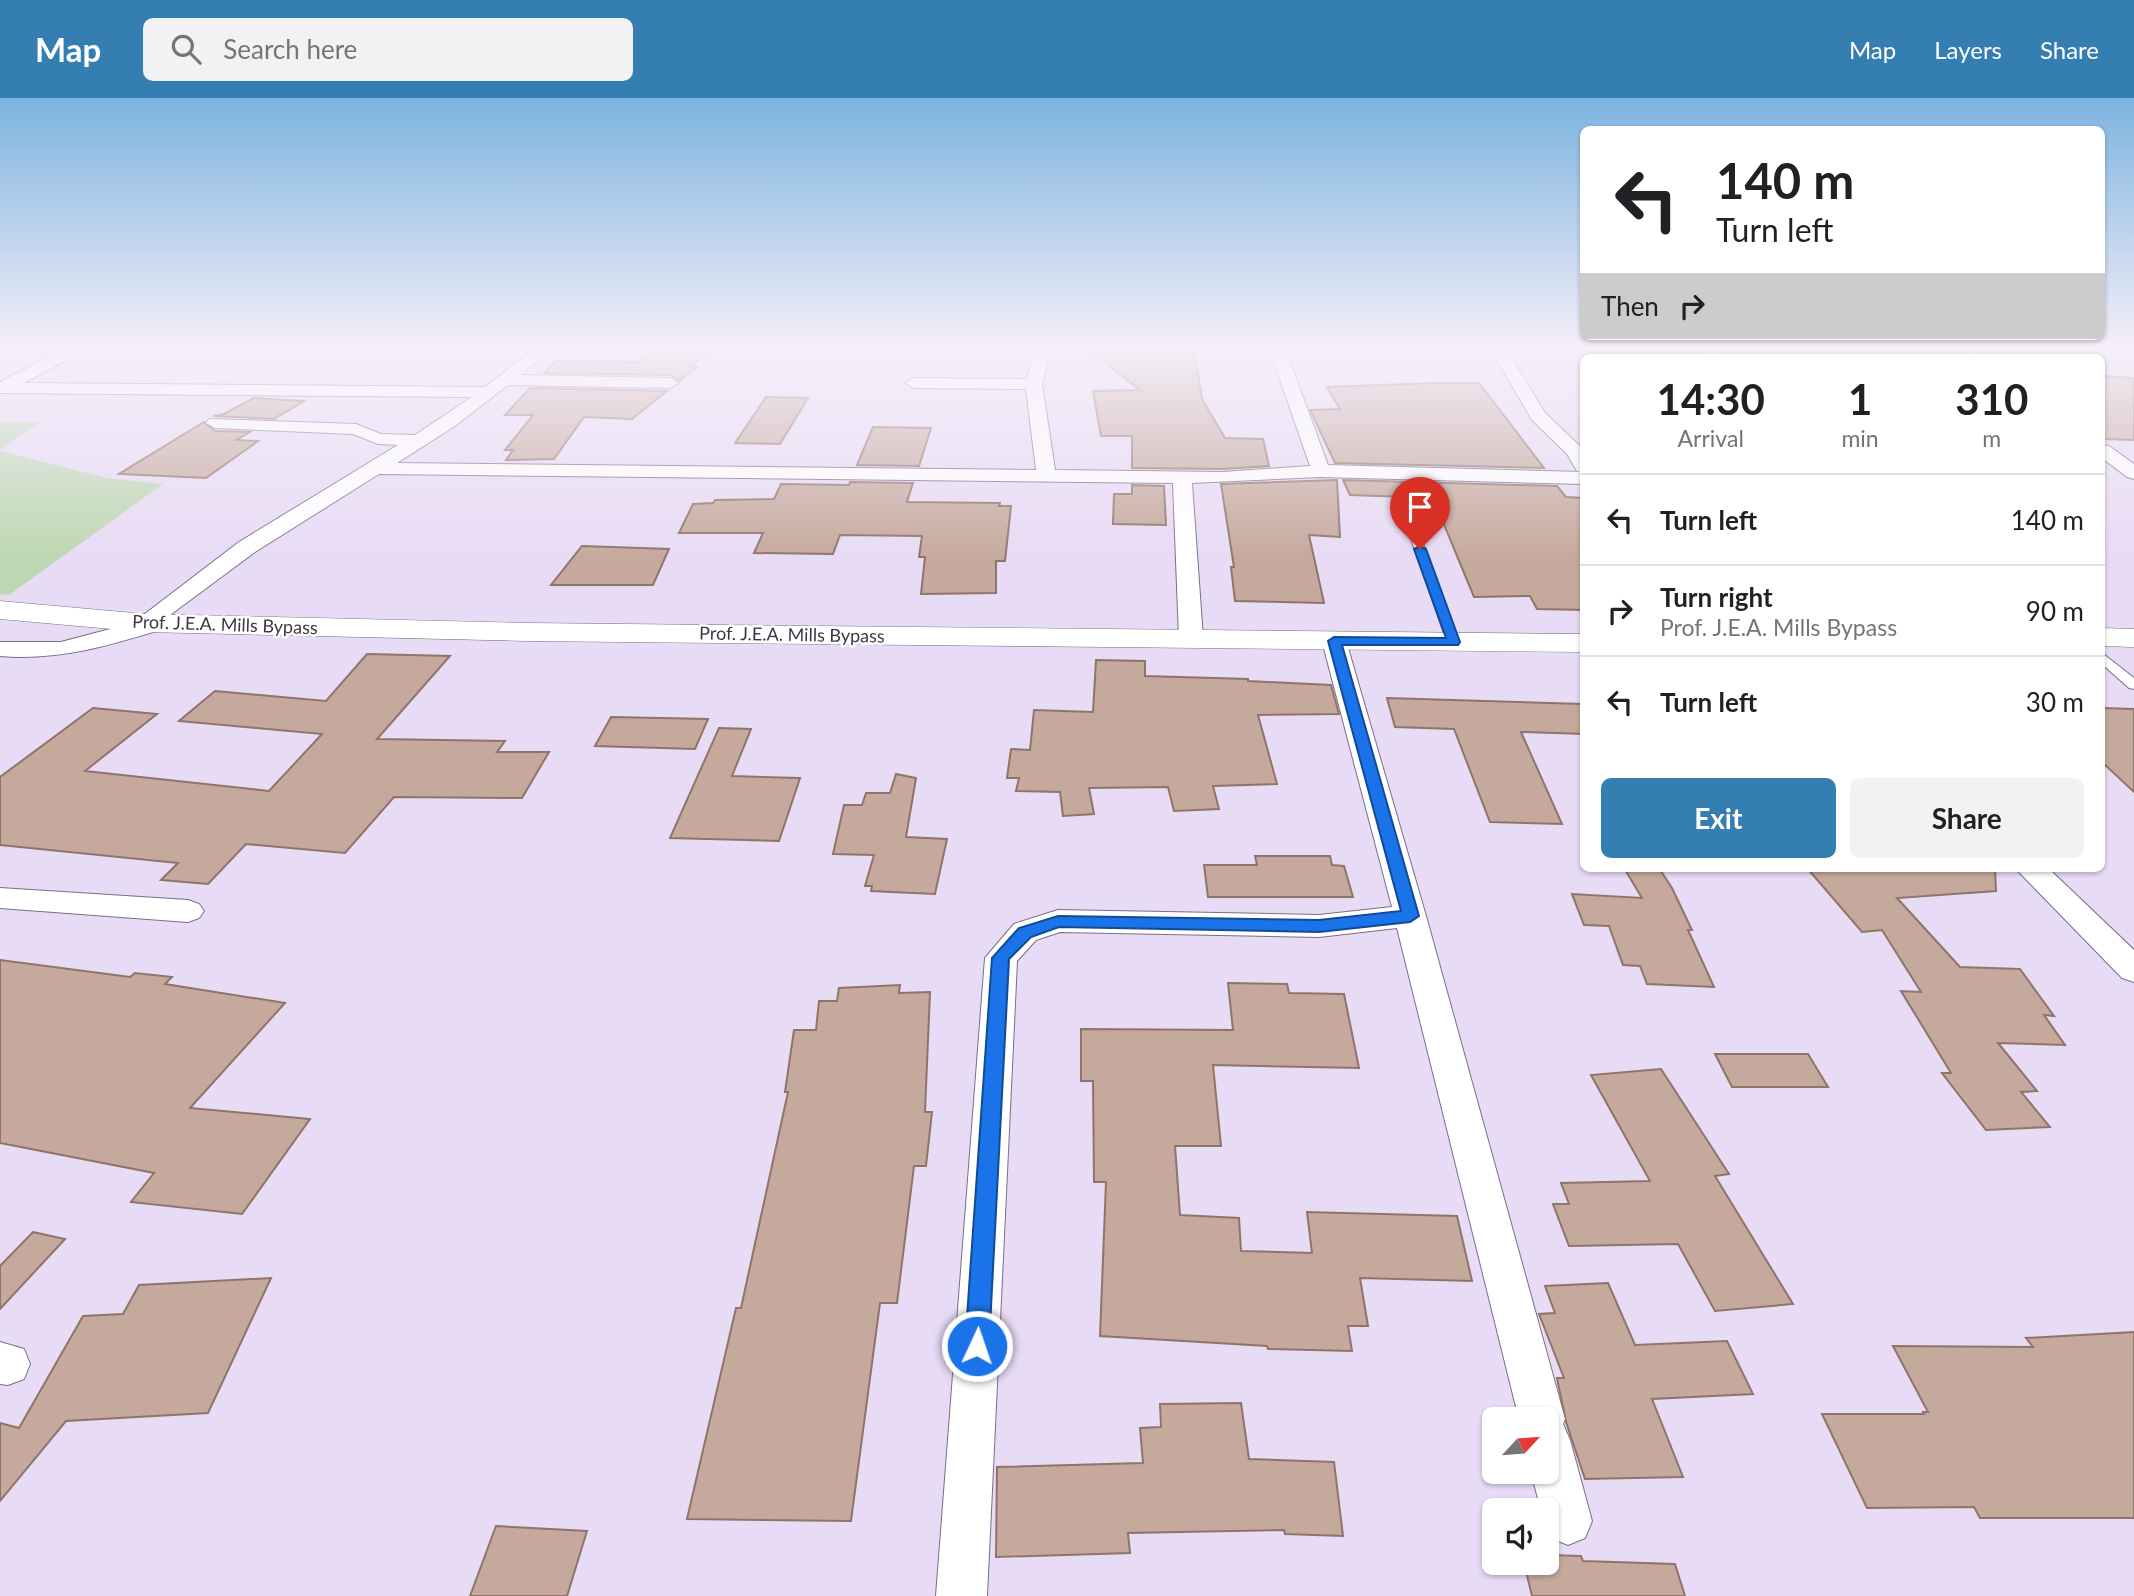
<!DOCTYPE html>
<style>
body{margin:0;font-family:Lato,sans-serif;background:#f2f2f2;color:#202124;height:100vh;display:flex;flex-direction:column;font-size:26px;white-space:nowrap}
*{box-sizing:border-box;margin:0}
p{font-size:23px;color:#757577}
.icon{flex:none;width:38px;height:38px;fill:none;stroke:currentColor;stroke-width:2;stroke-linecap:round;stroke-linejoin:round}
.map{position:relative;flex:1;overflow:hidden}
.sheet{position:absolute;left:1580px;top:256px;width:525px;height:518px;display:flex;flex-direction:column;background:#fff;border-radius:10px;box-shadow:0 2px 5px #0004}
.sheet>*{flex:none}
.hud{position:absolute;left:1580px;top:28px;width:525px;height:214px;border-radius:10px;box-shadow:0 2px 5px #0004;background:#fff;color:#202124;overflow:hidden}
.needle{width:46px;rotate:64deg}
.tools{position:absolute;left:1482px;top:1309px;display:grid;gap:14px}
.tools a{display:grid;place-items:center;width:77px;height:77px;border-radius:10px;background:#fff;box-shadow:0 2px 5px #0004;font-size:35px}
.pin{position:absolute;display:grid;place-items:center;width:60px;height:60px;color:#fff;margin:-72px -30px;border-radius:50% 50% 50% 0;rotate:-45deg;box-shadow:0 0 7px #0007}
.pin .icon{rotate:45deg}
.me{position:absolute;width:77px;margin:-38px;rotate:3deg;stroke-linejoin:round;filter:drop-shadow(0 0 5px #0008)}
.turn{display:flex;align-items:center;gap:24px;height:147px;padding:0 21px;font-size:32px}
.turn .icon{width:91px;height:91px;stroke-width:2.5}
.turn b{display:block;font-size:49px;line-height:60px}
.then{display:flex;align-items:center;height:66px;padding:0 21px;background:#0003;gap:14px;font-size:26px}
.eta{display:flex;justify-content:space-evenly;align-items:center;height:119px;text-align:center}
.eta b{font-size:42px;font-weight:700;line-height:49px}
.cta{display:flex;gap:14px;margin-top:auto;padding:14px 21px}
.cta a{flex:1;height:80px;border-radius:10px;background:#357eb2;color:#fff;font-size:28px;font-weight:700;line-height:80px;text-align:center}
.cta a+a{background:#f2f2f2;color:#202124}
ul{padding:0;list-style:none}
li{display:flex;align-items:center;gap:21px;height:91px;padding:0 21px;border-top:2px solid #e0e0e0}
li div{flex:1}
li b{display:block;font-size:26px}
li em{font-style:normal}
header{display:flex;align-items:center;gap:42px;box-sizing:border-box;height:98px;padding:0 35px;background:#357eb2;color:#fff}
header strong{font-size:33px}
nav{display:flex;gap:38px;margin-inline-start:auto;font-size:24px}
.search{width:490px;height:63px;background:#f2f2f2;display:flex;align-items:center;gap:18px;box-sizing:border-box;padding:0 24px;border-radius:10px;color:#757577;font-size:26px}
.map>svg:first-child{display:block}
</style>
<header>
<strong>Map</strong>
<div class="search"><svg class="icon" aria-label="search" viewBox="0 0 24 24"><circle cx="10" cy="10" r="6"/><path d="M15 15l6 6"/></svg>Search here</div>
<nav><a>Map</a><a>Layers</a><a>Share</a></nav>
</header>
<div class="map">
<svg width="2134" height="1498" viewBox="0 0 2134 1498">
<rect width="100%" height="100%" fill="#e8dbf5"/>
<!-- green -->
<g fill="#bed8b3">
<path d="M 0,324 L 39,324 L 0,352 Z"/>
<path d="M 0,353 L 107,380 L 163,386 L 9,497 L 0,496 Z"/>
</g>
<!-- building -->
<g fill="#c6a99d" stroke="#8f7469" stroke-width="2">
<path d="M 660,250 L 713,250 L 690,268 L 697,269 L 679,283 L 670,277 L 544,275 L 556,263 L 642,264 Z"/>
<path d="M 1086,250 L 1194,250 L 1202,301 L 1225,340 L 1263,341 L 1269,368 L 1223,371 L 1132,370 L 1132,338 L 1101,338 L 1093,293 L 1140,292 Z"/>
<path d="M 2102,278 L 2134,280 L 2134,342 L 2102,341 Z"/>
<path d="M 1437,285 L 1479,285 L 1544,370 L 1335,365 L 1310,312 L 1340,311 L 1327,289 Z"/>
<path d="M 530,290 L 667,293 L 632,321 L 584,319 L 554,361 L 506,362 L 513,352 L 505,352 L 533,317 L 505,317 Z"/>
<path d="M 766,299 L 808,300 L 780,346 L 735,345 Z"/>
<path d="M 254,300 L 255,300 L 304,303 L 274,321 L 213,318 L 224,316 Z"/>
<path d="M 204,324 L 215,333 L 250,334 L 236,342 L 258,343 L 206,380 L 119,376 Z"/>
<path d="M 873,329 L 931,330 L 919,368 L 857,367 Z"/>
<path d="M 1337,382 L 1340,439 L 1309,437 L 1324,505 L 1235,503 L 1231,469 L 1234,469 L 1221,386 Z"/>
<path d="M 1343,382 L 1557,388 L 1566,399 L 1584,400 L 1584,512 L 1537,511 L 1530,498 L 1474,499 L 1433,400 L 1350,397 Z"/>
<path d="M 850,384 L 913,385 L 907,404 L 1000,405 L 999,408 L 1011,408 L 1005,463 L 996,463 L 996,495 L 921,496 L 925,459 L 919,459 L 922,438 L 840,437 L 833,456 L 754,455 L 763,435 L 679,435 L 693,406 L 713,405 L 715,402 L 774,401 L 781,386 L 849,387 Z"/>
<path d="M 1132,387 L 1164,388 L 1166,427 L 1113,426 L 1114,396 L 1132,396 Z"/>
<path d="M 582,448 L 669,451 L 653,487 L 551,487 Z"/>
<path d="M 367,556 L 450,558 L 377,641 L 505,643 L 497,654 L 549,654 L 522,700 L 394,699 L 345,755 L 246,746 L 208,786 L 161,782 L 178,765 L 0,747 L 0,679 L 93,610 L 157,616 L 85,673 L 269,693 L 322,636 L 179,623 L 215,593 L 326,603 Z"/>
<path d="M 1096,562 L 1145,563 L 1145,578 L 1248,581 L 1248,583 L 1331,587 L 1339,616 L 1258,617 L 1277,686 L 1213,688 L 1219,711 L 1174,713 L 1168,689 L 1089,690 L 1094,716 L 1063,718 L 1060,694 L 1016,693 L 1019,680 L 1007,680 L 1011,651 L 1030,652 L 1034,612 L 1093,614 Z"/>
<path d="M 1387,600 L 1584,606 L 1584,636 L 1521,634 L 1562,726 L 1490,724 L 1454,631 L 1395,629 Z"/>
<path d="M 2102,610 L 2134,611 L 2134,694 L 2102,664 Z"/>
<path d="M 611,619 L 708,621 L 695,651 L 595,648 Z"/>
<path d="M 719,630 L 751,631 L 732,678 L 800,680 L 779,743 L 670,740 Z"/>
<path d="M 896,676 L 916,680 L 906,739 L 947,741 L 935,796 L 871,793 L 872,788 L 865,788 L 874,757 L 833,756 L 844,707 L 862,707 L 866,695 L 890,695 Z"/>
<path d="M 1255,758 L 1330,758 L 1332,767 L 1344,768 L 1353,799 L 1208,799 L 1204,767 L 1257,767 Z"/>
<path d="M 1624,770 L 1659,770 L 1672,790 L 1692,832 L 1688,832 L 1714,889 L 1647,886 L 1640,868 L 1623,867 L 1609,828 L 1584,827 L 1572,796 L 1642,800 Z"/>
<path d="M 1807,770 L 1995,770 L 1996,793 L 1897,800 L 1960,869 L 2020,871 L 2054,918 L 2044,917 L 2065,947 L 1998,945 L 2037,993 L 2021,994 L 2050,1029 L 1986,1032 L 1942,975 L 1951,975 L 1901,893 L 1921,894 L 1882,832 L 1862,834 Z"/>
<path d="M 0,862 L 130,879 L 135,875 L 172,879 L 165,886 L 285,905 L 190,1010 L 310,1021 L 242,1116 L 131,1104 L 154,1075 L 0,1045 Z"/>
<path d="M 1228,885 L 1287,886 L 1289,895 L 1344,896 L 1359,970 L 1213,967 L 1221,1048 L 1175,1048 L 1180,1117 L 1239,1120 L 1241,1153 L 1312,1155 L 1307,1114 L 1457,1118 L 1472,1183 L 1360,1180 L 1368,1228 L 1348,1228 L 1352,1253 L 1268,1251 L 1267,1248 L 1100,1238 L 1106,1084 L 1094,1084 L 1093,983 L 1081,983 L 1081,931 L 1233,932 Z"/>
<path d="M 900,887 L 899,895 L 930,894 L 925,1014 L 932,1014 L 926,1068 L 914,1068 L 897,1205 L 880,1205 L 851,1423 L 687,1421 L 736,1210 L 741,1210 L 788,994 L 785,994 L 794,932 L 816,932 L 819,903 L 837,903 L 839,890 Z"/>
<path d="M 1715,956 L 1808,956 L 1828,989 L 1732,989 Z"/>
<path d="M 1661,971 L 1729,1076 L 1715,1078 L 1793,1206 L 1715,1213 L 1678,1146 L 1569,1148 L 1553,1106 L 1569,1106 L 1561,1085 L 1650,1083 L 1591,977 Z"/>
<path d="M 33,1134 L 65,1141 L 0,1211 L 0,1168 Z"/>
<path d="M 271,1180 L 208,1315 L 66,1323 L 0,1403 L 0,1325 L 19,1330 L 83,1218 L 123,1216 L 139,1187 Z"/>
<path d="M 1608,1185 L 1635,1247 L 1727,1243 L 1753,1296 L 1652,1301 L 1683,1379 L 1585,1381 L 1566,1324 L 1557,1280 L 1564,1280 L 1539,1216 L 1555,1215 L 1545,1188 Z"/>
<path d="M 2134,1234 L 2134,1420 L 1980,1420 L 1974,1409 L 1867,1410 L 1822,1316 L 1924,1316 L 1923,1314 L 1928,1314 L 1893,1248 L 2033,1249 L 2026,1240 Z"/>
<path d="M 1241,1305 L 1249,1361 L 1334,1364 L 1343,1438 L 1285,1436 L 1284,1432 L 1128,1435 L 1130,1455 L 996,1459 L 997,1369 L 1143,1365 L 1140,1330 L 1161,1329 L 1160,1306 Z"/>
<path d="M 496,1428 L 587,1433 L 567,1498 L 470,1498 Z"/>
<path d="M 1547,1457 L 1581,1458 L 1583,1463 L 1675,1466 L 1685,1498 L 1532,1498 L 1524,1465 L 1547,1465 Z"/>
</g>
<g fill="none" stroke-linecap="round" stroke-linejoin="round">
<!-- service casing -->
<g stroke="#7a6e86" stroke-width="2">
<g id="service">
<path d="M 1403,401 L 1408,404 L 1459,544 L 1457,547 L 1453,548 L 1447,544 L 1398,404 Z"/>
<path d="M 2102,555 L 2134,580 L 2134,591 L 2129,590 L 2102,566 Z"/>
</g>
</g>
<!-- minor casing -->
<g stroke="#7a6e86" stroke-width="2">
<g id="minor">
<path d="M 68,250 L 89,250 L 24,285 L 485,289 L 536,250 L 554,250 L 520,277 L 670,280 L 678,285 L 670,290 L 508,287 L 455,328 L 397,365 L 1036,372 L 1026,291 L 913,290 L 905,285 L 913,280 L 1027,281 L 1035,250 L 1051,250 L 1042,286 L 1055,372 L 1223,374 L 1310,368 L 1269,250 L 1285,250 L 1328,367 L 1582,374 L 1577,373 L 1567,356 L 1532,322 L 1490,250 L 1506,250 L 1545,315 L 1584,352 L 1584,386 L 1321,379 L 1192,385 L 1203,540 L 1199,545 L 1183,545 L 1179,540 L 1173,385 L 379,376 L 255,454 L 166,520 L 170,525 L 166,530 C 111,547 59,563 0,558 L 0,544 L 61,544 L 133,525 L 239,444 L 398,347 L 378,346 L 353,336 L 215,330 L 206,325 L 209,321 L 356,326 L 381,336 L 415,337 L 472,299 L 0,295 L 0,285 L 3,282 Z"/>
<path d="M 1698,250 L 1715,250 L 1724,259 L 1707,259 Z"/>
<path d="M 1959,250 L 1977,250 L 1986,259 L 1968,259 Z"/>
<path d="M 2102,347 L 2109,348 L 2134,366 L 2134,381 L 2127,379 L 2102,360 Z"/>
<path d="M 1334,536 L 1342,538 L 1346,543 L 1426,818 L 1565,1321 L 1563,1326 L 1570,1342 L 1592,1423 L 1585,1440 L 1568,1447 L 1551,1440 L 1547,1431 L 1547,1412 L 1541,1412 L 1531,1374 L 1547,1374 L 1547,1321 L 1519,1321 L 1397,830 L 1319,839 L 1060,834 L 1036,842 L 1017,863 L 987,1498 L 936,1498 L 985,860 L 1014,826 L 1058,812 L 1319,817 L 1392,809 L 1322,543 L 1326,538 Z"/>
<path d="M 2015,770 L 2048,770 L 2134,852 L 2134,884 L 2122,880 Z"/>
<path d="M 0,790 L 188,802 L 199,806 L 204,813 L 199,820 L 188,824 L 0,810 Z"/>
<path d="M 0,1244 L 24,1251 L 30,1266 L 24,1281 L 8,1287 L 0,1286 Z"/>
</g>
</g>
<!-- tertiary casing -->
<g stroke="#7a6e86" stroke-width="1">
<g id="tertiary">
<path d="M 0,503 L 145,516 L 527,525 L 1584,536 L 1584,554 L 527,543 L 145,534 L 0,521 Z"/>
<path d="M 2102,530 L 2134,531 L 2134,549 L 2102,548 Z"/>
</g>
</g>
<!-- service -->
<use href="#service" fill="#fff" fill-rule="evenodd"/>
<!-- minor -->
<use href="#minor" fill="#fff" fill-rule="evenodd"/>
<!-- tertiary -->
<use href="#tertiary" fill="#fff" fill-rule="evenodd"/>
</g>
<!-- sky -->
<linearGradient id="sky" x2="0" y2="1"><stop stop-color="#7db4e0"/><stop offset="0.54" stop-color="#f5effa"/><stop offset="1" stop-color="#f5effa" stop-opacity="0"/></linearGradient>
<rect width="2134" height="460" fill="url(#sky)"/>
<!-- route -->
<path fill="#1a73e8" stroke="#114b97" stroke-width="2" d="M 1420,448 L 1426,451 L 1460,544 L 1458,547 L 1342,547 L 1419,818 L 1410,824 L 1319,834 L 1059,829 L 1031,839 L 1009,861 L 989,1248 L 986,1256 L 977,1259 L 969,1256 L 965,1248 L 992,860 L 1019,830 L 1058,818 L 1319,822 L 1401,813 L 1328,543 L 1334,539 L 1446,540 L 1414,451 Z"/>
<g text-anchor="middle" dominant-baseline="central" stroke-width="5" stroke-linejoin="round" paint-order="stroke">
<!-- far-street labels -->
<g font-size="18" fill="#3c3741" stroke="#fff">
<text transform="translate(225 526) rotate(2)">Prof. J.E.A. Mills Bypass</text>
<text transform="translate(792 536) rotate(1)">Prof. J.E.A. Mills Bypass</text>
</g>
</g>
</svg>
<div class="tools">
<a><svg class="needle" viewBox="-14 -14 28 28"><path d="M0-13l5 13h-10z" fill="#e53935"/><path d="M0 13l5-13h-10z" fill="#757577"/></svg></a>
<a><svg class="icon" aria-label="sound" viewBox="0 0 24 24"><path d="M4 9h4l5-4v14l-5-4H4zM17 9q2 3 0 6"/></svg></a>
</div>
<div class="pin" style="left:1420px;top:451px;background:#d93025"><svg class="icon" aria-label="arrive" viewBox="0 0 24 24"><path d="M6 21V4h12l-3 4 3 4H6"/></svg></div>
<svg class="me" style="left:977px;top:1248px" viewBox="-20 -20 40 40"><circle r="17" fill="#1a73e8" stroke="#fff" stroke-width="3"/><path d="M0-11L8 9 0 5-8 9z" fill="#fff"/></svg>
<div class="hud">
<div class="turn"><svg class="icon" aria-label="left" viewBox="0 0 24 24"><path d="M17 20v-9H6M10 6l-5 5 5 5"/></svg><div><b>140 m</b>Turn left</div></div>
<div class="then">Then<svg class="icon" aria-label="right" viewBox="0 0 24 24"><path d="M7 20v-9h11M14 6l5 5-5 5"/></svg></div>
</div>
<section class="sheet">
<div class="eta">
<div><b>14:30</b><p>Arrival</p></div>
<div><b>1</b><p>min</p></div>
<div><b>310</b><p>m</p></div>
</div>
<ul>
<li><svg class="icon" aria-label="left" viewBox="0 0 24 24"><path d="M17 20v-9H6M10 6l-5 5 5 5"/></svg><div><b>Turn left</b></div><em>140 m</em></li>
<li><svg class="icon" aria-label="right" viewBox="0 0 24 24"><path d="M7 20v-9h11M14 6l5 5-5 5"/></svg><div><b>Turn right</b><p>Prof. J.E.A. Mills Bypass</p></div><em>90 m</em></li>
<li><svg class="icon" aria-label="left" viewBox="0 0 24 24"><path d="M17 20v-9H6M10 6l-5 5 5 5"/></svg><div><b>Turn left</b></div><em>30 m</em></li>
</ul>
<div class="cta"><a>Exit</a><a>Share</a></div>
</section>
</div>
